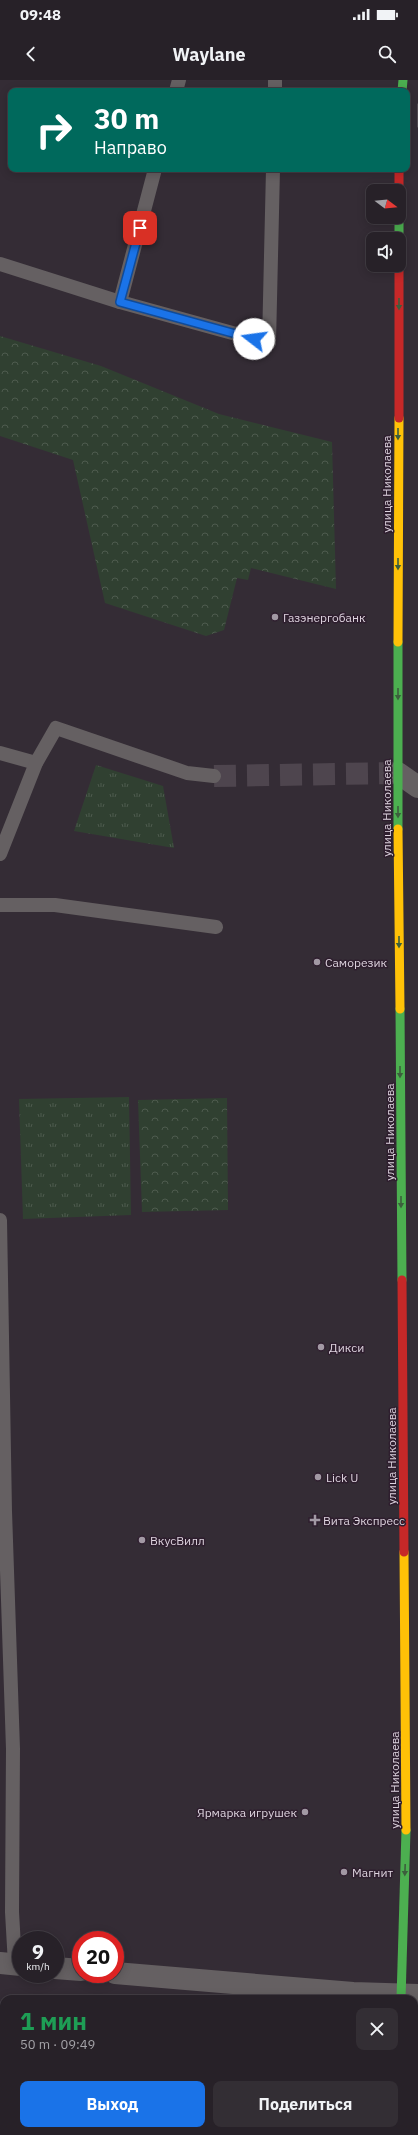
<!DOCTYPE html>
<html lang="ru">
<meta charset="utf-8">
<style>
body{margin:0;font-family:"IBM Plex Sans",sans-serif;background:#332e34;color:#f1f3f6;height:100vh;display:flex;flex-direction:column;font-size:15px;white-space:nowrap}
*{box-sizing:border-box;margin:0}
p{font-size:13px;color:#a4a3a8}
.icon{flex:none;width:22px;height:22px;fill:none;stroke:currentColor;stroke-width:2;stroke-linecap:round;stroke-linejoin:round}
.map{position:relative;flex:1;overflow:hidden}
.panel{position:absolute;left:0px;top:1915px;width:418px;height:140px;display:flex;flex-direction:column;background:#272128;border-radius:12px 12px 0 0;box-shadow:0 2px 10px #0003,0 0 0 1px #433e45}
.panel>*{flex:none}
.top-card{position:absolute;left:8px;top:8px;width:402px;height:84px;border-radius:8px;box-shadow:0 2px 10px #0003,0 0 0 1px #433e45;background:#00695c;color:#fff;overflow:hidden}
.needle{width:26px;rotate:106deg}
.controls{position:absolute;left:366px;top:104px;display:grid;gap:8px}
.controls a{display:grid;place-items:center;width:40px;height:40px;border-radius:8px;background:#272128;box-shadow:0 2px 10px #0003,0 0 0 1px #433e45;font-size:20px}
.speed{position:absolute;left:12px;top:1851px;display:flex;gap:8px;font-size:20px;font-weight:700;text-align:center}
.speed>*{display:grid;place-content:center;width:52px;height:52px;border-radius:50%;background:#272128;box-shadow:0 2px 10px #0003,0 0 0 1px #433e45;line-height:1}
.speed small{font-size:10px;font-weight:400}
.speed .limit{border:6px solid #d22;background:#fff;color:#111}
.pin{position:absolute;display:grid;place-items:center;width:34px;height:34px;color:#fff;margin:-17px;border-radius:8px;box-shadow:0 2px 6px #0006}
.me{position:absolute;width:44px;margin:-22px;rotate:285deg;stroke-linejoin:round;filter:drop-shadow(0 0 3px #0008)}
.turn{display:flex;align-items:center;gap:14px;height:84px;padding:0 20px;font-size:18px}
.turn .icon{width:52px;height:52px;stroke-width:2.5}
.turn b{display:block;font-size:28px;line-height:34px}
.round{display:grid;place-items:center;flex:none;width:42px;height:42px;border-radius:8px;background:#332e34}
.overview{display:flex;align-items:center;justify-content:space-between;height:68px;padding:0 20px}
h1{font-size:24px;font-weight:700;line-height:30px;color:#1e9e55}
.button{display:flex;gap:8px;margin-top:auto;padding:8px 20px}
.button a{flex:1;height:46px;border-radius:8px;background:#1a73e8;color:#fff;font-size:16px;font-weight:700;line-height:46px;text-align:center}
.button a+a{background:#332e34;color:#f1f3f6}
.status{display:flex;justify-content:space-between;align-items:center;height:28px;padding:0 20px;background:#272128;direction:ltr}
.status svg{height:11px;fill:currentColor}
header{display:flex;justify-content:space-between;align-items:center;height:52px;padding:0 20px;background:#272128;font-size:18px;font-weight:700}
.map>svg:first-child{display:block}
</style>
<div class="status"><b>09:48</b><svg viewBox="0 0 49 12"><path d="M0 12V9h3v3zM5 12V6h3v6zM10 12V3h3v9zM15 12V0h3v12zM26 1h20v11H26zM47 4h2v5h-2z"/></svg></div>
<header><svg class="icon" aria-label="back" viewBox="0 0 24 24"><path d="M15 5l-7 7 7 7"/></svg>Waylane<svg class="icon" aria-label="search" viewBox="0 0 24 24"><circle cx="10" cy="10" r="6"/><path d="M15 15l6 6"/></svg></header>
<div class="map">
<svg width="418" height="2055" viewBox="0 0 418 2055">
<defs>
<pattern id="forest-crowns" width="20" height="18" patternUnits="userSpaceOnUse"><rect width="20" height="18" fill="#304031"/><path d="M2 6a3 3 0 1 1 6 0M12 15a3 3 0 1 1 6 0" fill="none" stroke="#4e5b4e"/></pattern>
<pattern id="park-tufts" width="24" height="20" patternUnits="userSpaceOnUse"><rect width="24" height="20" fill="#304031"/><path d="M3 7l-1-3M5 7V3M7 7l1-3M15 17l-1-3M17 17v-4M19 17l1-3" fill="none" stroke="#4e5b4e"/></pattern>
</defs>
<rect width="100%" height="100%" fill="#342c35"/>
<!-- forest -->
<g fill="url(#forest-crowns)">
<path d="M 0,256 L 101,286 L 219,334 L 332,362 L 336,509 L 251,488 L 248,500 L 237,498 L 224,550 L 206,556 L 105,523 L 73,380 L 0,356 Z"/>
<path d="M 227,1018 L 228,1130 L 142,1132 L 138,1020 Z"/>
</g>
<!-- park -->
<g fill="url(#park-tufts)">
<path d="M 96,685 L 163,706 L 174,768 L 74,751 Z"/>
<path d="M 129,1017 L 131,1135 L 23,1139 L 19,1019 Z"/>
</g>
<g fill="none" stroke-linecap="round" stroke-linejoin="round">
<!-- street-tunnel -->
<path stroke="#4e454e" stroke-width="22" stroke-dasharray="22 11" stroke-linecap="butt" d="M 214,696 L 398,693"/>
<!-- lane -->
<g stroke="#656062" stroke-width="14">
<path d="M 176,11 L 179,0"/>
<path d="M 275,11 L 275,1"/>
<path d="M 155,89 L 120,222 L 269,263 L 273,89"/>
<path d="M 0,184 L 120,222"/>
<path d="M 0,673 L 36,683"/>
<path d="M 0,774 L 36,683 L 56,648 L 187,693 L 214,696"/>
<path d="M 0,825 L 55,825 L 216,847"/>
<path d="M 0,1140 L 5,1431 L 13,1669 L 12,1832 L 15,1884"/>
</g>
<!-- street -->
<g stroke="#656062" stroke-width="22">
<path d="M 398,693 L 418,707"/>
<path d="M 0,1883 L 21,1885"/>
<path d="M 55,1888 L 81,1890"/>
<path d="M 115,1893 L 353,1913 L 418,1915"/>
</g>
<!-- fast -->
<g stroke="#4caf50" stroke-width="9">
<path d="M 402,11 L 403,0"/>
<path d="M 399,137 L 399,159"/>
<path d="M 398,562 L 398,749"/>
<path d="M 400,929 L 402,1200"/>
<path d="M 401,1919 L 406,1750"/>
<path d="M 390,2055 L 391,2051"/>
</g>
<!-- slow -->
<g stroke="#ffc107" stroke-width="9">
<path d="M 398,562 L 399,338"/>
<path d="M 398,749 L 400,929"/>
<path d="M 404,1472 L 406,1750"/>
</g>
<!-- jam -->
<g stroke="#c62828" stroke-width="9">
<path d="M 399,89 L 399,111"/>
<path d="M 399,338 L 399,185"/>
<path d="M 402,1200 L 404,1472"/>
</g>
<!-- tram -->
<g stroke="#6e686c" stroke-width="1">
<path d="M 418,24 L 418,47"/>
<path d="M 414,1984 L 418,1933"/>
<path d="M 408,2055 L 409,2051"/>
</g>
</g>
<!-- one-way arrows -->
<defs><path id="oneway-solid" d="M-6-.8H1V-3.2L6.5 0L1 3.2V.8H-6Z"/></defs>
<g fill="#3c5f3d">
<use href="#oneway-solid" transform="translate(399 224) rotate(90)"/>
<use href="#oneway-solid" transform="translate(398 354) rotate(90)"/>
<use href="#oneway-solid" transform="translate(398 484) rotate(90)"/>
<use href="#oneway-solid" transform="translate(398 614) rotate(90)"/>
<use href="#oneway-solid" transform="translate(398 732) rotate(90)"/>
<use href="#oneway-solid" transform="translate(399 862) rotate(90)"/>
<use href="#oneway-solid" transform="translate(400 992) rotate(90)"/>
<use href="#oneway-solid" transform="translate(401 1122) rotate(90)"/>
<use href="#oneway-solid" transform="translate(405 1790) rotate(92)"/>
</g>
<g fill="none" stroke-linecap="round" stroke-linejoin="round">
<!-- route casing -->
<g stroke="#114b97" stroke-width="10">
<path id="route" d="M 140,148 L 120,222 L 254,259"/>
</g>
<!-- route -->
<use href="#route" stroke="#1a73e8" stroke-width="7"/>
</g>
<!-- markers -->
<g fill="#a299a4" stroke="#2e1e2e" stroke-width="1.5">
<circle cx="275" cy="537" r="4"/>
<circle cx="317" cy="882" r="4"/>
<circle cx="321" cy="1267" r="4"/>
<circle cx="318" cy="1397" r="4"/>
<path d="M313 1434h4v4h4v4h-4v4h-4v-4h-4v-4h4z"/>
<circle cx="142" cy="1460" r="4"/>
<circle cx="305" cy="1732" r="4"/>
<circle cx="344" cy="1792" r="4"/>
</g>
<g text-anchor="middle" dominant-baseline="central" stroke-width="3" stroke-linejoin="round" paint-order="stroke">
<!-- street labels -->
<g font-size="12" fill="#ded4df" stroke="#2e1e2e">
<text transform="translate(386 404) rotate(-90)">улица Николаева</text>
<text transform="translate(386 728) rotate(-90)">улица Николаева</text>
<text transform="translate(389 1052) rotate(-90)">улица Николаева</text>
<text transform="translate(391 1376) rotate(-90)">улица Николаева</text>
<text transform="translate(394 1700) rotate(-90)">улица Николаева</text>
</g>
<!-- poi labels -->
<g font-size="12" fill="#ded4df" stroke="#2e1e2e" text-anchor="start">
<text x="283" y="537">Газэнергобанк</text>
<text x="325" y="882">Саморезик</text>
<text x="329" y="1267">Дикси</text>
<text x="326" y="1397">Lick U</text>
<text x="323" y="1440">Вита Экспресс</text>
<text x="150" y="1460">ВкусВилл</text>
<text x="297" y="1732" text-anchor="end">Ярмарка игрушек</text>
<text x="352" y="1792">Магнит</text>
</g>
</g>
</svg>
<div class="controls">
<a><svg class="needle" viewBox="-14 -14 28 28"><path d="M0-13l5 13h-10z" fill="#e53935"/><path d="M0 13l5-13h-10z" fill="#a4a3a8"/></svg></a>
<a><svg class="icon" aria-label="sound" viewBox="0 0 24 24"><path d="M4 9h4l5-4v14l-5-4H4zM17 9q2 3 0 6"/></svg></a>
</div>
<div class="speed"><div>9<small>km/h</small></div><div class="limit">20</div></div>
<div class="pin" style="left:140px;top:148px;background:#d93025"><svg class="icon" aria-label="arrive" viewBox="0 0 24 24"><path d="M6 21V4h12l-3 4 3 4H6"/></svg></div>
<svg class="me" style="left:254px;top:259px" viewBox="-20 -20 40 40"><circle r="19" fill="#fff"/><path d="M0-13L10 11 0 6-10 11z" fill="#1a73e8"/></svg>
<div class="top-card">
<div class="turn"><svg class="icon" aria-label="right" viewBox="0 0 24 24"><path d="M7 20v-9h11M14 6l5 5-5 5"/></svg><div><b>30 m</b>Направо</div></div>
</div>
<section class="panel">
<div class="overview"><div><h1>1 мин</h1><p>50 m · 09:49</p></div><a class="round"><svg class="icon" aria-label="close" viewBox="0 0 24 24"><path d="M6 6l12 12M18 6L6 18"/></svg></a></div>
<div class="button"><a>Выход</a><a>Поделиться</a></div>
</section>
</div>
